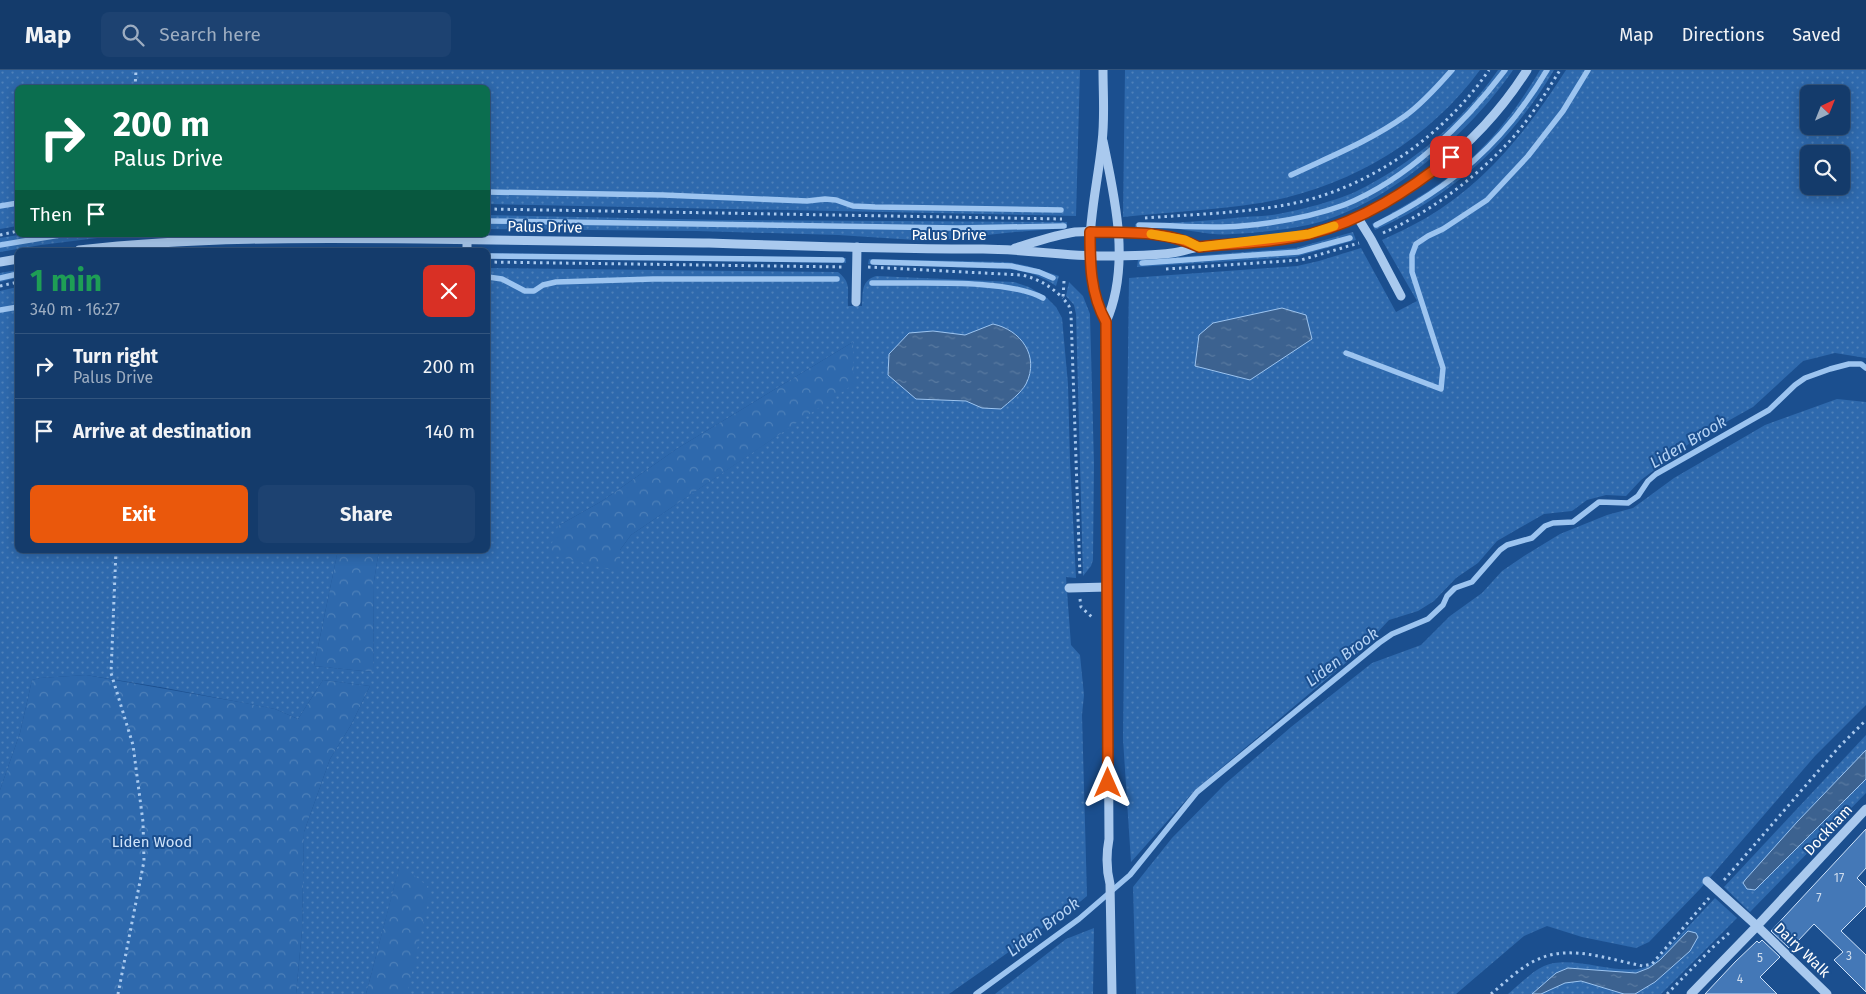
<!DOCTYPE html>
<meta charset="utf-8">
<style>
body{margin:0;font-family:"Fira Sans",sans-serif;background:#1d4271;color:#f1f3f6;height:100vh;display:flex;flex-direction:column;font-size:19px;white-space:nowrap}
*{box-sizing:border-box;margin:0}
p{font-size:16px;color:#9dadc1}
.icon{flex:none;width:28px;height:28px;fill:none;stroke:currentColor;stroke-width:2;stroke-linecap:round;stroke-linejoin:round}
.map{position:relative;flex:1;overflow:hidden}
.sheet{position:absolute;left:15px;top:178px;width:475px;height:305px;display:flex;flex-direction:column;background:#143b6b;border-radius:8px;box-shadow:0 2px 12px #0003,0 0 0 1px #33557e}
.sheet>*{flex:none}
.top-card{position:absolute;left:15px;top:15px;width:475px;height:152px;border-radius:8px;box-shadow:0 2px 12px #0003,0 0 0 1px #33557e;background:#0b6e4f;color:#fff;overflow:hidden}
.needle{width:32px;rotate:43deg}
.fabs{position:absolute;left:1800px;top:15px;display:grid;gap:10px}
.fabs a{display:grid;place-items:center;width:50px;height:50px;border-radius:8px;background:#143b6b;box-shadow:0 2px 12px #0003,0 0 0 1px #33557e;font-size:25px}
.pin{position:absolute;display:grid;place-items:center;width:42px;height:42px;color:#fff;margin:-21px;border-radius:10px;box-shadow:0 2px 8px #0006}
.me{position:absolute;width:55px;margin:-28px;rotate:0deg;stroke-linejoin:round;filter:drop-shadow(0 0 4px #0008)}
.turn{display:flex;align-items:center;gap:18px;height:105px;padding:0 15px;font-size:22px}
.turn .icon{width:65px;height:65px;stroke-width:2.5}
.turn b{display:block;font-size:35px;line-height:42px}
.then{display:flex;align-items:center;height:48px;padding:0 15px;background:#0003;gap:10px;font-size:19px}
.round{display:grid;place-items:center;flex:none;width:52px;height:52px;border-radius:8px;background:#1d4271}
.head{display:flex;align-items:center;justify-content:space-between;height:85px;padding:0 15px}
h1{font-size:30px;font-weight:700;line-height:38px;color:#1e9e55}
.action{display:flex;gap:10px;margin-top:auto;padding:10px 15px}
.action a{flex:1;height:58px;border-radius:8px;background:#ea580c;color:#fff;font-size:20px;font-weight:700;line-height:58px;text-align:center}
.action a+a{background:#1d4271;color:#f1f3f6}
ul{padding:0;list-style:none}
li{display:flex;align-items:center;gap:15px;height:65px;padding:0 15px;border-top:1px solid #33557e}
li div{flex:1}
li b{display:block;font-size:19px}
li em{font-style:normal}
header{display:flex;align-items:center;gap:30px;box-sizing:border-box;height:70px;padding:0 25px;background:#143b6b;border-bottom:1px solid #33557e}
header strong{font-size:24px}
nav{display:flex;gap:28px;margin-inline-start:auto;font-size:18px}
.search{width:350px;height:45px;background:#1d4271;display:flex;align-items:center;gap:12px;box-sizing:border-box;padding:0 18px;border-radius:8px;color:#9dadc1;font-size:19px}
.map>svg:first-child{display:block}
</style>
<header>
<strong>Map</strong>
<div class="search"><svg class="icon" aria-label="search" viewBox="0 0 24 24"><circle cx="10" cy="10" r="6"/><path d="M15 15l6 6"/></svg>Search here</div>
<nav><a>Map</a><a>Directions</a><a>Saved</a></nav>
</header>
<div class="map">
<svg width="1866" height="924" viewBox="0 0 1866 924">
<defs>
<pattern id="grass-dots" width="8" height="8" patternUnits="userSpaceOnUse" patternTransform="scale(1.25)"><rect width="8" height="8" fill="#2e69ad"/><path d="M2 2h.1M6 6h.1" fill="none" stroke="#4d80b9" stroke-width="1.8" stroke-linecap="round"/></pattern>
<pattern id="forest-crowns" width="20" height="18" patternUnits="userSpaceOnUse" patternTransform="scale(1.25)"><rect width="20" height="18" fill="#2e69ad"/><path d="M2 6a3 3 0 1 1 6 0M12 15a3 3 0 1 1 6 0" fill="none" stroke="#4d80b9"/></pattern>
<pattern id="water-ripples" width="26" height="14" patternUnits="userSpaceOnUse" patternTransform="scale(1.25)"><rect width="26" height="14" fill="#3c6290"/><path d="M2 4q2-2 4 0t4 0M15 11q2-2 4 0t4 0" fill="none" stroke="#597aa1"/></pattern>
</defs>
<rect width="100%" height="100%" fill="#1b4f8f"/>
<!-- grass -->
<g fill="url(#grass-dots)" fill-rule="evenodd">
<path d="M 0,0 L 1080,0 L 1076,146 L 488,134 L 488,18 L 18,18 L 17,156 L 0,159 Z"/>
<path d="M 1125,0 L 1480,0 C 1427,72 1348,118 1260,133 C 1215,140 1169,142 1123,147 Z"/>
<path d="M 1498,0 L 1513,0 C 1470,63 1385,138 1308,155 C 1284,160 1258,163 1233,164 C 1212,166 1190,160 1169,158 C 1157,157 1146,157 1135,157 L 1135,154 C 1171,153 1208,151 1244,147 C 1255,146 1267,146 1278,144 C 1300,140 1335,131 1355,122 C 1411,95 1463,51 1498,0 Z"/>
<path d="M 1540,0 L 1554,0 C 1513,71 1450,128 1375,160 L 1372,154 C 1408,134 1447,112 1477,83 C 1502,59 1523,29 1540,0 Z"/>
<path d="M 1566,0 L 1866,0 L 1866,288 L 1835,283 L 1803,291 L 1753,337 L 1694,370 L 1641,410 L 1626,426 L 1606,425 L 1587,430 L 1572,441 L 1544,444 L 1497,471 L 1478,493 L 1456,508 L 1434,531 L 1418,541 L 1389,550 L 1360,581 L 1195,720 L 1131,792 L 1123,669 L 1129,208 L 1297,196 L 1319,191 L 1361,178 L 1396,242 L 1417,231 L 1382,170 C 1397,163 1412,156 1426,148 C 1487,112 1529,58 1566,0 ZM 1809,24 L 1841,24 L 1841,56 L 1809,56 ZM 1809,84 L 1841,84 L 1841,116 L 1809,116 Z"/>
<path d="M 488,145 L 722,150 L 1067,152 L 1067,158 L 1015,162 L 931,171 L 838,165 L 697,161 L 488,159 Z"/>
<path d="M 1353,162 L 1356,170 L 1295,187 L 1137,197 L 1138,190 L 1296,178 Z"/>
<path d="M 18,165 L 121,165 L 41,175 L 0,182 L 0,168 Z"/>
<path d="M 307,178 L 388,180 L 256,180 Z"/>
<path d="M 488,183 L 846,188 L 846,193 L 488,188 Z"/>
<path d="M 869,189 L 1008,192 L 1028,196 L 1059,206 L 1056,216 C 1040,205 1025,201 1007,199 L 868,194 Z"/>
<path d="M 488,198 L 838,202 C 852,213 847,220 848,236 L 862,236 C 863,221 861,211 876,206 L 1014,212 L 1029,217 L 1047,228 L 1056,237 L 1062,248 L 1068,314 L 1070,391 L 1076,508 L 1066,507 L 1071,575 L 1080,585 L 1084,625 L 1082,645 L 1087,826 L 1081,831 L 949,924 L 407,924 L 400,795 L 366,924 L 296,924 L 302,860 L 304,762 L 330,689 L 351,655 L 370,616 L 323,610 L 298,649 L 275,639 L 160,617 L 86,605 L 40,608 L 32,610 L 20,663 L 0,720 L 0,221 L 17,217 L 18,480 L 338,480 L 314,596 L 373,602 L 374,511 L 379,480 L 488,480 ZM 853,272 L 784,361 L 631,465 L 620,480 L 558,456 L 602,431 L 678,378 Z"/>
<path d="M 17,200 L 17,208 L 0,212 L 0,203 Z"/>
<path d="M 1069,212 L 1083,226 L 1090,244 L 1094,394 L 1093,490 L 1091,496 L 1083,506 L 1076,244 L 1074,235 L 1066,226 Z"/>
<path d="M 1837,329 L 1866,332 L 1866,635 L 1815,686 L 1700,819 L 1649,872 L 1636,878 L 1582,867 L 1547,856 L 1524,866 L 1456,924 L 1136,924 L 1133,817 L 1172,768 L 1225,714 L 1291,657 L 1372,593 L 1421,575 L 1450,546 L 1482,523 L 1502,501 L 1524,486 L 1560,464 L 1607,445 L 1633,438 L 1674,408 L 1765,355 Z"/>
<path d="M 1866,665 L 1866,723 L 1750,842 L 1724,817 Z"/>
<path d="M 1715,828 L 1737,848 L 1661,924 L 1508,924 C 1519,915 1531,902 1544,896 C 1577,882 1631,914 1656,891 Z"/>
<path d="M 1094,858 L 1093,924 L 995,924 L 1066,869 Z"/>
</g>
<!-- forest -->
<g fill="url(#forest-crowns)">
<path d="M 853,272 L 854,314 L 631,465 L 620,480 L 620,502 L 548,484 L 558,456 L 602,431 L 678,378 Z"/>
<path d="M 338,480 L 379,480 L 374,511 L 373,602 L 314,596 Z"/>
<path d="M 86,605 L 245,633 L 275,639 L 298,649 L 323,610 L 370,616 L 351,655 L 330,689 L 304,762 L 302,860 L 296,924 L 0,924 L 0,720 L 20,663 L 32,610 L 40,608 Z"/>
<path d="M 400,794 L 431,819 L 407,924 L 366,924 Z"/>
</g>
<!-- water -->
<g fill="url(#water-ripples)" stroke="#9cc4f0">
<path d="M 1282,238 L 1306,245 L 1312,269 L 1250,310 L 1195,296 L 1199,265 L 1213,253 Z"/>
<path d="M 993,254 C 1021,260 1040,286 1026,314 C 1021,323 1009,332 1001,339 L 982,338 L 966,331 L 916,329 L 888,305 L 889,284 L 909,263 L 933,261 L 965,265 Z"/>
<path d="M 1866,680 L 1866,709 L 1755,820 L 1747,819 L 1743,813 L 1745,810 L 1797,752 Z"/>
<path d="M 1688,861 L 1696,863 L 1698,867 L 1690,881 L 1655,912 L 1635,924 L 1624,924 L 1581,911 L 1565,913 L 1541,924 L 1532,924 L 1556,903 L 1568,898 L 1636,903 L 1649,898 L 1660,890 Z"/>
</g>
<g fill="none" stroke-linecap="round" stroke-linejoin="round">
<!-- stream -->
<g stroke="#9cc4f0" stroke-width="5.5">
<path d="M 1291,105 C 1329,87 1370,71 1405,46 C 1422,34 1438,16 1452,0"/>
<path d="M 488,122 L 663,125 L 807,131 L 825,129 L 836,130 L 853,136 L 875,137 L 1061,140"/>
<path d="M 0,136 L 18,133"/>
<path d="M 488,151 L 958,158 L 1064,156"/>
<path d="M 1139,155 C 1172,155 1208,159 1241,156 C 1276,153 1311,147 1344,135 C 1407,110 1465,53 1505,0"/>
<path d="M 1376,155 C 1452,117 1503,74 1547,0"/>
<path d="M 0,175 L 60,165"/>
<path d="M 488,186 L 842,190"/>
<path d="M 873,192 L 1011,196 L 1039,202 L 1053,208"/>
<path d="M 1142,193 L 1298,182 L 1350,168"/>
<path d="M 488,207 L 502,209 L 525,221 L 534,221 L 543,215 L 556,212 L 653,209 L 837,209"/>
<path d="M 0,208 L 18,204"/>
<path d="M 872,213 C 916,214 1006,208 1043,228"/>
<path d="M 0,240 L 18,237"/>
<path d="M 1346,283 L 1441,319 L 1443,298 L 1412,202 L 1412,185 L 1416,174 L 1428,166 L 1443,159 L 1487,130 L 1528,86 L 1563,41 L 1588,0"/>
<path d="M 976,924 L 1079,849 L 1130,805 L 1197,722 L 1379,573 L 1392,564 L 1428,549 L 1443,535 L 1447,526 L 1455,518 L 1472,512 L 1500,480 L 1507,475 L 1532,468 L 1545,456 L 1553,453 L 1573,452 L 1599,432 L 1628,433 L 1638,426 L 1648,411 L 1656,404 L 1769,340 L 1795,315 L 1805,308 L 1830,299 L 1849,294 L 1861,294 L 1866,298"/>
</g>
</g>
<!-- building -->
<g fill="#4478b7" stroke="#cfe3fa">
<path d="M 1866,759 L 1866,798 L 1857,808 L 1866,817 L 1866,836 L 1841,861 L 1866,885 L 1866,922 L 1834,890 L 1843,882 L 1814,854 L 1797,872 L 1796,871 L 1789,878 L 1771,861 Z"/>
<path d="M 1762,870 L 1780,887 L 1760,907 L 1777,924 L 1705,924 L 1735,892 L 1757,871 L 1759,873 Z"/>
</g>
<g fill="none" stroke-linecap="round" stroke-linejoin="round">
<!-- path -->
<g stroke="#a9c9ee" stroke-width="3" stroke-dasharray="2.5 4" stroke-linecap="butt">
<path d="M 135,18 L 136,0"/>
<path d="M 488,139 L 1062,149"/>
<path d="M 1145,148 C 1197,144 1250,143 1300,132 C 1375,114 1446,63 1489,0"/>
<path d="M 1383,163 C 1428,143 1470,112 1504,77 C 1526,55 1544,26 1560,0"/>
<path d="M 0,165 L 18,161"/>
<path d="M 488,192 L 844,197"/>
<path d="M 868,197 L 1022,205 C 1039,209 1050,216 1063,228"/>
<path d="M 1166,199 L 1301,190 L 1359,173"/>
<path d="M 1064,211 L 1063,228 L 1069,236 L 1071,244 L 1080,506"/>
<path d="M 0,216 L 18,212"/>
<path d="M 116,480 L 111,603 L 133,675 L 143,752 L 144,791 L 118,924"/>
<path d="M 1080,529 L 1081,537 L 1094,549"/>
<path d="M 1724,810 L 1839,677 L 1866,650"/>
<path d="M 1491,924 C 1506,912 1522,895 1541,888 C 1573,875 1611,890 1643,896 L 1652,894 L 1709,828"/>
<path d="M 1667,924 L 1713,877 L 1729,863"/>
</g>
<!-- minor -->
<g stroke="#a9c9ee" stroke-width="9">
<path d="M 1103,0 C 1103,24 1105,49 1102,72 C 1096,132 1075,195 1106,252"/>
<path d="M 1103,71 C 1115,128 1131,196 1106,252 L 1109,769 C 1106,785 1106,798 1110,814 L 1112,924"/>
<path d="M 1358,148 L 1371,169 L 1401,226"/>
<path d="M 1015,178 C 1035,172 1055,165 1075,162 C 1087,161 1101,162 1113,162 C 1143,163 1172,163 1199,177"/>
<path d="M 79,180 C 192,167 306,168 420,169 C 517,170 613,171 709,173 C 800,176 891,179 983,179 C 1023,179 1063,186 1104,186 C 1126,186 1150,186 1172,183 C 1182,182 1192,178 1202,176 C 1209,175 1217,175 1224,174 C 1254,172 1286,171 1315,163 C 1401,137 1479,76 1527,0"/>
<path d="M 467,180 L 467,169"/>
<path d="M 0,192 L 18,189"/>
<path d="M 856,232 L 857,177"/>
<path d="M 1069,518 L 1108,517"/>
<path d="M 1691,924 L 1757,856 L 1707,811"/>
<path d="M 1827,924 L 1757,856 L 1866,739"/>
</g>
</g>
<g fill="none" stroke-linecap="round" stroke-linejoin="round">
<!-- route casing -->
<g stroke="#983908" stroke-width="12">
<path id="route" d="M 1108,713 L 1106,252 C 1090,223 1090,193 1090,162 C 1127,163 1165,160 1199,177 C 1235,173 1275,173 1310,164 C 1364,150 1408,121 1451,87"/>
</g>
<!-- route -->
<use href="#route" stroke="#ea580c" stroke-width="9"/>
<!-- slow -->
<path stroke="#f59e0b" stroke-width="9" d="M 1151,164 L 1185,170 L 1199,177 L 1309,164 L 1334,156"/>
</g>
<g text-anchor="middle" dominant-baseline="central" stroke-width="4" stroke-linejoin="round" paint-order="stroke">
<!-- number labels -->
<g font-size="12" fill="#d0dded">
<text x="1839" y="808">17</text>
<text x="1819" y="828">7</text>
<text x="1849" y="886">3</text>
<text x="1760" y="888">5</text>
<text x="1740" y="909">4</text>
</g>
<!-- street labels -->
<g font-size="15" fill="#fff" stroke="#1b4f8f">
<text transform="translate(545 157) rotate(1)">Palus Drive</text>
<text x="949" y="165">Palus Drive</text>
<text transform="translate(1828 760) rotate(-47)">Dockham</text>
<text transform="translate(1802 880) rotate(44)">Dairy Walk</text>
</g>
<!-- park labels -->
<g font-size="15" fill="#cfe3fa" stroke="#1b4f8f">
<text x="152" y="772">Liden Wood</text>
</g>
<!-- water labels -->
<g font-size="16" font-style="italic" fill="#b5d3f5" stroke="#1b4f8f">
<text transform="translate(1688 372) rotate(-31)">Liden Brook</text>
<text transform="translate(1342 587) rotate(-37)">Liden Brook</text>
<text transform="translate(1043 857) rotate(-37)">Liden Brook</text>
</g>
</g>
</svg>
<div class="fabs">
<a><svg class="needle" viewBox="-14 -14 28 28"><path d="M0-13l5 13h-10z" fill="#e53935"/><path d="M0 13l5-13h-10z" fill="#9dadc1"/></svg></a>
<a><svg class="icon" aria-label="search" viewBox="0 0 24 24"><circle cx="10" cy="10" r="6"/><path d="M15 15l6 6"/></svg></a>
</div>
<div class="pin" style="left:1451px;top:87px;background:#d93025"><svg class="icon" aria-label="arrive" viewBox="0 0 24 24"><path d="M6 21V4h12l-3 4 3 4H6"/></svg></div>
<svg class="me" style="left:1108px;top:713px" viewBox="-20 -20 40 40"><path d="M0-17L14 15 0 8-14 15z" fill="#ea580c" stroke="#fff" stroke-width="4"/></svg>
<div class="top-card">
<div class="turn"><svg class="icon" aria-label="right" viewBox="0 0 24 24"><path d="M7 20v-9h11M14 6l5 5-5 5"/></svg><div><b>200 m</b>Palus Drive</div></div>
<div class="then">Then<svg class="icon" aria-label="arrive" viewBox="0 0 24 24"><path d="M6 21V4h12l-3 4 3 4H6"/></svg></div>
</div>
<section class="sheet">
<div class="head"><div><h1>1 min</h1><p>340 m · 16:27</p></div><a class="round" style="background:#d93025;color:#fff"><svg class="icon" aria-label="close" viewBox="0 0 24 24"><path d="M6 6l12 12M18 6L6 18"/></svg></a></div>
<ul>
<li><svg class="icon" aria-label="right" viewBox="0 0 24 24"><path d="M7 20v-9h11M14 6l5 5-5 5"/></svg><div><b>Turn right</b><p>Palus Drive</p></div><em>200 m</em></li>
<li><svg class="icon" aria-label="arrive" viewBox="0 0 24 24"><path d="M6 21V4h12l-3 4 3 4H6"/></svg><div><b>Arrive at destination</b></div><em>140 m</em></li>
</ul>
<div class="action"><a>Exit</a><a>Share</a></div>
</section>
</div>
